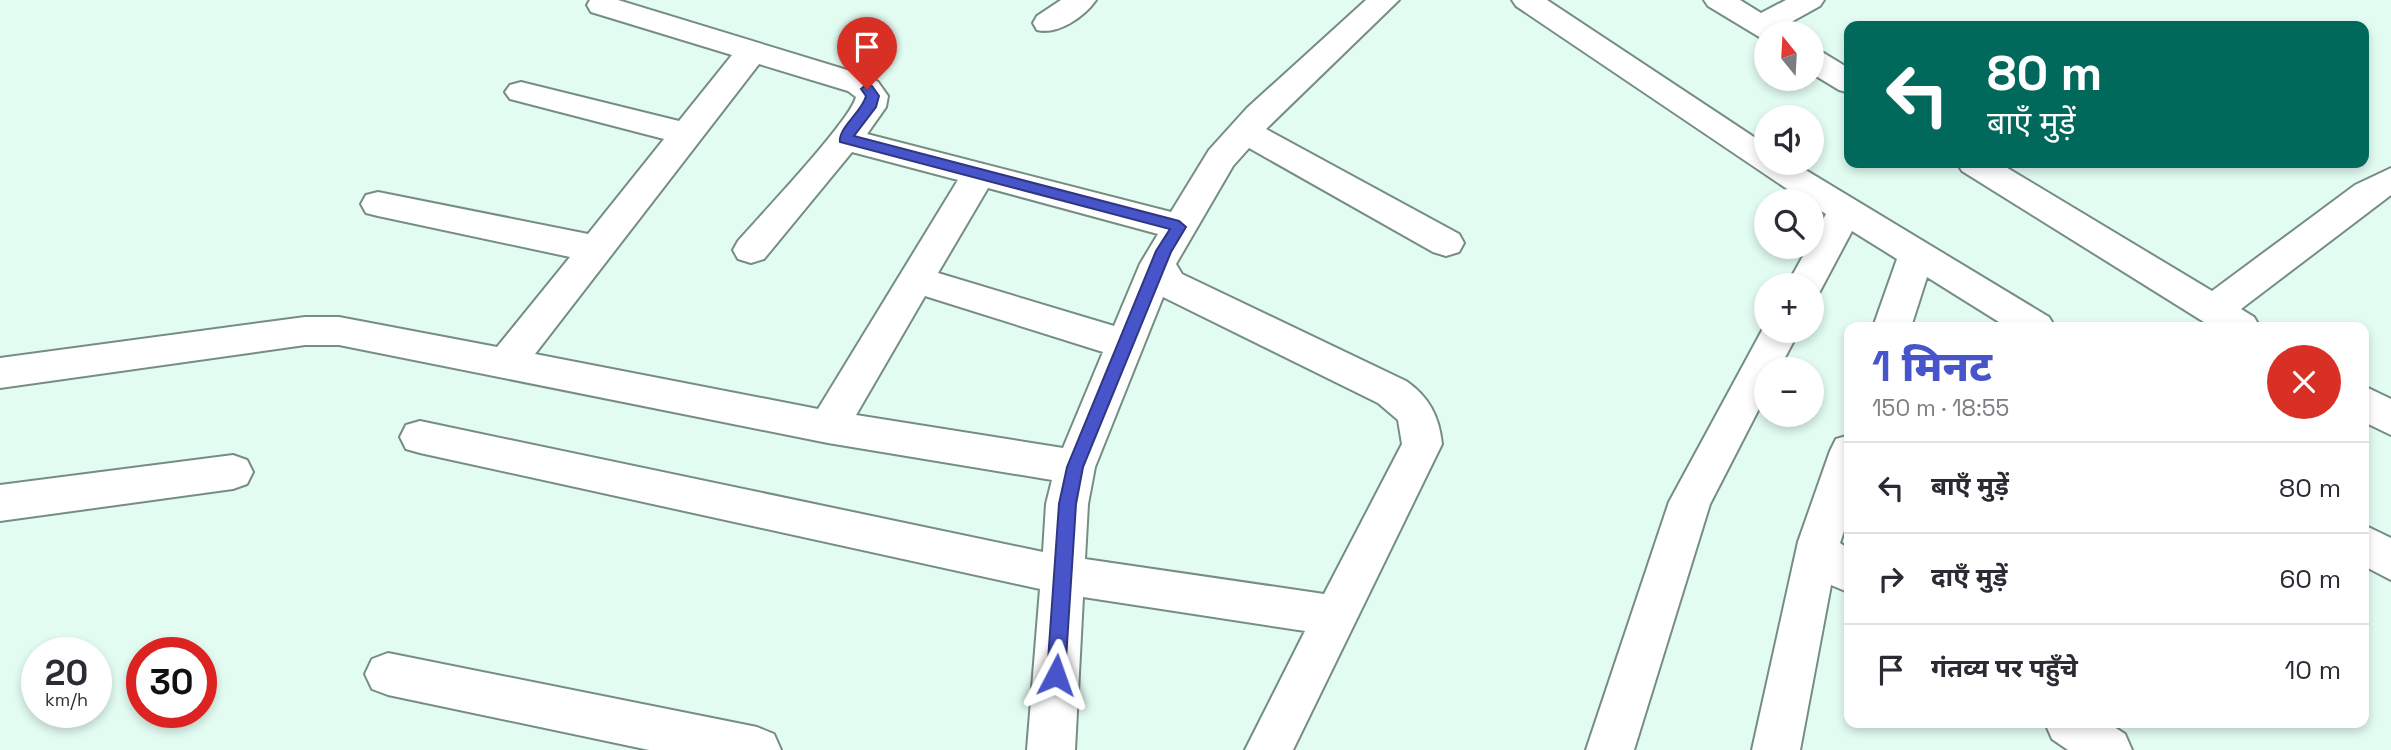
<!DOCTYPE html>
<html lang="hi">
<meta charset="utf-8">
<style>
body{margin:0;font-family:"Space Grotesk","Noto Sans Devanagari",sans-serif;background:#f7f7f7;color:#2b2b33;height:100vh;display:flex;flex-direction:column;font-size:26px;white-space:nowrap}
*{box-sizing:border-box;margin:0}
p{font-size:23px;color:#7c7c81}
.icon{flex:none;width:38px;height:38px;fill:none;stroke:currentColor;stroke-width:2;stroke-linecap:round;stroke-linejoin:round}
.map{position:relative;flex:1;overflow:hidden}
.side{position:absolute;left:1844px;top:322px;width:525px;height:406px;display:flex;flex-direction:column;background:#fff;border-radius:14px;box-shadow:0 4px 10px #0003}
.side>*{flex:none}
.top-card{position:absolute;left:1844px;top:21px;width:525px;height:147px;border-radius:14px;box-shadow:0 4px 10px #0003;background:#00695c;color:#fff;overflow:hidden}
.needle{width:46px;rotate:342deg}
.fabs{position:absolute;left:1754px;top:21px;display:grid;gap:14px}
.fabs a{display:grid;place-items:center;width:70px;height:70px;border-radius:50%;background:#fff;box-shadow:0 4px 10px #0003;font-size:35px}
.speed{position:absolute;left:21px;top:637px;display:flex;gap:14px;font-size:35px;font-weight:700;text-align:center}
.speed>*{display:grid;place-content:center;width:91px;height:91px;border-radius:50%;background:#fff;box-shadow:0 4px 10px #0003;line-height:1}
.speed small{font-size:18px;font-weight:400}
.speed .limit{border:10px solid #d22;background:#fff;color:#111}
.pin{position:absolute;display:grid;place-items:center;width:60px;height:60px;color:#fff;margin:-72px -30px;border-radius:50% 50% 50% 0;rotate:-45deg;box-shadow:0 0 7px #0007}
.pin .icon{rotate:45deg}
.me{position:absolute;width:77px;margin:-38px;rotate:4deg;stroke-linejoin:round;filter:drop-shadow(0 0 5px #0008)}
.turn{display:flex;align-items:center;gap:24px;height:147px;padding:0 28px;font-size:32px}
.turn .icon{width:91px;height:91px;stroke-width:2.5}
.turn b{display:block;font-size:49px;line-height:60px}
.round{display:grid;place-items:center;flex:none;width:74px;height:74px;border-radius:37px;background:#f7f7f7}
.overview{display:flex;align-items:center;justify-content:space-between;height:119px;padding:0 28px}
h1{font-size:42px;font-weight:800;line-height:52px;color:#4855ca}
ul{padding:0;list-style:none}
li{display:flex;align-items:center;gap:21px;height:91px;padding:0 28px;border-top:2px solid #e1e1e2}
li div{flex:1}
li b{display:block;font-size:26px}
li em{font-style:normal}
.map>svg:first-child{display:block}
</style>
<div class="map">
<svg width="2391" height="750" viewBox="0 0 2391 750">
<rect width="100%" height="100%" fill="#e2fcf2"/>
<g fill="none" stroke-linecap="round" stroke-linejoin="round">
<!-- street casing -->
<g stroke="#768d84" stroke-width="4">
<g id="street">
<path d="M 590,0 L 618,0 L 870,77 L 878,82 L 888,96 L 886,107 L 867,134 L 1171,212 L 1209,150 L 1247,108 L 1366,0 L 1399,0 L 1266,129 L 1459,234 L 1464,243 L 1459,252 L 1446,256 L 1433,252 L 1249,148 L 1233,166 L 1176,264 L 1182,274 L 1406,381 C 1429,397 1439,416 1442,444 L 1293,750 L 1245,750 L 1305,631 L 1083,597 L 1075,750 L 1027,750 L 1040,589 L 420,453 L 406,449 L 400,437 L 406,425 L 420,421 L 1043,552 L 1046,504 L 1052,480 L 828,443 L 339,345 L 305,345 L 0,388 L 0,358 L 305,317 L 339,317 L 497,347 L 570,257 L 378,216 L 366,213 L 361,204 L 366,195 L 378,192 L 588,234 L 664,139 L 510,99 L 505,92 L 510,85 L 521,82 L 679,121 L 732,55 L 591,12 L 587,5 ZM 759,64 L 848,91 L 856,97 C 851,120 760,216 738,241 L 733,250 L 738,259 L 751,263 L 764,259 L 852,152 L 958,180 L 818,409 L 535,354 ZM 988,188 L 1158,234 L 1140,264 L 1114,326 L 938,273 ZM 925,296 L 1103,352 L 1063,448 L 856,415 ZM 1163,297 L 1378,403 L 1398,420 L 1402,444 L 1324,594 L 1085,559 L 1088,504 L 1095,467 Z"/>
<path d="M 1061,0 L 1096,0 C 1084,17 1058,35 1037,30 L 1033,23 L 1037,16 Z"/>
<path d="M 1512,0 L 1547,0 L 1766,145 L 1766,163 L 1794,163 L 2049,317 L 2055,327 L 2007,327 L 1927,277 L 1911,327 L 1873,327 L 1897,259 L 1852,231 L 1818,295 L 1811,297 L 1811,285 L 1787,285 L 1808,247 L 1811,247 L 1811,241 L 1826,214 L 1811,205 L 1811,201 L 1805,201 L 1516,6 Z"/>
<path d="M 1704,0 L 1740,0 L 1761,13 L 1786,0 L 1824,0 L 1820,6 L 1782,27 L 1786,33 L 1766,33 L 1766,41 L 1708,6 Z"/>
<path d="M 1811,49 L 1822,52 L 1850,69 L 1850,93 L 1839,90 L 1811,73 Z"/>
<path d="M 1957,163 L 1999,163 L 2212,291 L 2355,185 L 2391,168 L 2391,195 L 2241,309 L 2254,317 L 2260,327 L 2212,327 L 1962,171 Z"/>
<path d="M 1766,323 L 1766,331 L 1799,331 L 1779,369 L 1766,369 L 1766,395 L 1710,504 L 1634,750 L 1586,750 L 1669,502 Z"/>
<path d="M 2364,386 L 2391,399 L 2391,435 L 2364,422 Z"/>
<path d="M 1850,435 L 1850,513 L 1840,543 L 1850,550 L 1850,593 L 1831,585 L 1800,750 L 1752,750 L 1798,542 L 1830,451 L 1836,439 Z"/>
<path d="M 233,455 L 247,460 L 253,472 L 247,484 L 233,489 L 0,521 L 0,485 Z"/>
<path d="M 2364,525 L 2391,538 L 2391,580 L 2364,566 Z"/>
<path d="M 388,653 L 757,727 L 774,734 L 781,750 L 649,750 L 388,695 L 372,689 L 365,674 L 372,659 Z"/>
<path d="M 2045,723 L 2108,723 L 2125,734 L 2132,750 L 2068,750 L 2052,739 Z"/>
</g>
</g>
<!-- street -->
<use href="#street" fill="#fff" fill-rule="evenodd"/>
</g>
<!-- route -->
<path fill="#4855ca" stroke="#2f3783" stroke-width="2" d="M 867,84 L 872,86 L 879,96 L 876,107 L 854,136 L 1179,221 L 1186,227 L 1171,252 L 1083,467 L 1076,504 L 1065,675 L 1063,681 L 1056,684 L 1049,681 L 1047,675 L 1059,504 L 1067,467 L 1156,251 L 1170,229 L 840,142 C 838,128 862,112 866,96 L 861,89 Z"/>
</svg>
<div class="fabs">
<a><svg class="needle" viewBox="-14 -14 28 28"><path d="M0-13l5 13h-10z" fill="#e53935"/><path d="M0 13l5-13h-10z" fill="#7c7c81"/></svg></a>
<a><svg class="icon" aria-label="sound" viewBox="0 0 24 24"><path d="M4 9h4l5-4v14l-5-4H4zM17 9q2 3 0 6"/></svg></a>
<a><svg class="icon" aria-label="search" viewBox="0 0 24 24"><circle cx="10" cy="10" r="6"/><path d="M15 15l6 6"/></svg></a>
<a>+</a>
<a>−</a>
</div>
<div class="speed"><div>20<small>km/h</small></div><div class="limit">30</div></div>
<div class="pin" style="left:867px;top:89px;background:#d93025"><svg class="icon" aria-label="arrive" viewBox="0 0 24 24"><path d="M6 21V4h12l-3 4 3 4H6"/></svg></div>
<svg class="me" style="left:1056px;top:675px" viewBox="-20 -20 40 40"><path d="M0-17L14 15 0 8-14 15z" fill="#4855ca" stroke="#fff" stroke-width="4"/></svg>
<div class="top-card">
<div class="turn"><svg class="icon" aria-label="left" viewBox="0 0 24 24"><path d="M17 20v-9H6M10 6l-5 5 5 5"/></svg><div><b>80 m</b>बाएँ मुड़ें</div></div>
</div>
<section class="side">
<div class="overview"><div><h1>1 मिनट</h1><p>150 m · 18:55</p></div><a class="round" style="background:#d93025;color:#fff"><svg class="icon" aria-label="close" viewBox="0 0 24 24"><path d="M6 6l12 12M18 6L6 18"/></svg></a></div>
<ul>
<li><svg class="icon" aria-label="left" viewBox="0 0 24 24"><path d="M17 20v-9H6M10 6l-5 5 5 5"/></svg><div><b>बाएँ मुड़ें</b></div><em>80 m</em></li>
<li><svg class="icon" aria-label="right" viewBox="0 0 24 24"><path d="M7 20v-9h11M14 6l5 5-5 5"/></svg><div><b>दाएँ मुड़ें</b></div><em>60 m</em></li>
<li><svg class="icon" aria-label="arrive" viewBox="0 0 24 24"><path d="M6 21V4h12l-3 4 3 4H6"/></svg><div><b>गंतव्य पर पहुँचे</b></div><em>10 m</em></li>
</ul>
</section>
</div>
